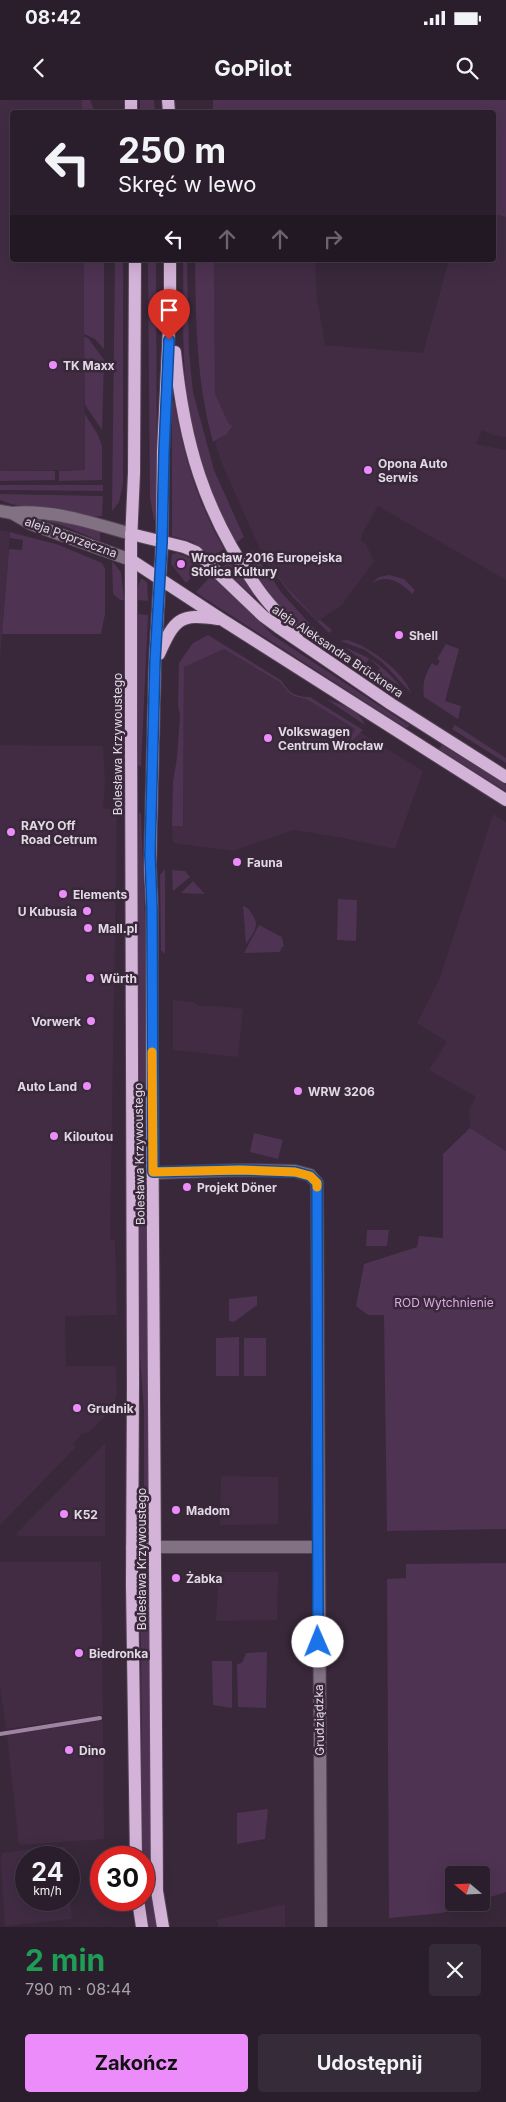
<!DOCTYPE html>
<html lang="pl">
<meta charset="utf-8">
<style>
body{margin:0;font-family:Inter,sans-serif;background:#362b38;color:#f1f3f6;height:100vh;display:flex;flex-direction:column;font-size:19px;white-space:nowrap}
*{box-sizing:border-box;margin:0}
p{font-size:16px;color:#a5a2a9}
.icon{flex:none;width:28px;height:28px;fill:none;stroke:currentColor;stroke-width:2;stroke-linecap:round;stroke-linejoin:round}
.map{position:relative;height:1827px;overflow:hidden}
.sheet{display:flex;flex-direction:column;background:#2a1e2c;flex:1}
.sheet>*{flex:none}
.hud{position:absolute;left:10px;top:10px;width:486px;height:152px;border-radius:5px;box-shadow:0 5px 20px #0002,0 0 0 1px #463c48;background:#2a1e2c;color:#f1f3f6;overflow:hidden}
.needle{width:32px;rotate:289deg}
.buttons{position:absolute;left:445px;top:1766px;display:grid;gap:10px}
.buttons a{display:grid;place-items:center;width:45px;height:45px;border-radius:5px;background:#2a1e2c;box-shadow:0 5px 20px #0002,0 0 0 1px #463c48;font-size:25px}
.speed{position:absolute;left:15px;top:1746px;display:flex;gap:10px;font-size:25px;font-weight:700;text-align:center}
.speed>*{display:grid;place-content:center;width:65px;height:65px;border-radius:50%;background:#2a1e2c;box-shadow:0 5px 20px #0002,0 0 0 1px #463c48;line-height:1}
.speed small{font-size:12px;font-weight:400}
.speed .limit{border:8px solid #d22;background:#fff;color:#111}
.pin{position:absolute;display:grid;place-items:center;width:42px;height:42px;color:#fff;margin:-51px -21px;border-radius:50% 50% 50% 0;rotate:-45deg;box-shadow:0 0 5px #0007}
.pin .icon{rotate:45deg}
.me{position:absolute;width:55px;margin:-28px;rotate:359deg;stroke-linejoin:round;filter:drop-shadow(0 0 4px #0008)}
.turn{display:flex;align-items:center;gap:18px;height:105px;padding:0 25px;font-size:22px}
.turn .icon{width:65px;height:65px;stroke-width:2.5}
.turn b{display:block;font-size:35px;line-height:42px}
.lanes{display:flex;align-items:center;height:48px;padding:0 25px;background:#0003;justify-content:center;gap:25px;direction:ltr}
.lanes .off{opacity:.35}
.round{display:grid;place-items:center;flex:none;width:52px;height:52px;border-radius:5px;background:#362b38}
.head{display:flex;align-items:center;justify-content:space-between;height:85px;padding:0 25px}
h1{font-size:30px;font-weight:700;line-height:38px;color:#1e9e55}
.primary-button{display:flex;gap:10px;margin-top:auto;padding:10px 25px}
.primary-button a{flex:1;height:58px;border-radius:5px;background:#ec8cfa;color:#111;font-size:20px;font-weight:700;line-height:58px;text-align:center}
.primary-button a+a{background:#362b38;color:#f1f3f6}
.status{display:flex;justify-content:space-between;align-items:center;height:35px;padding:0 25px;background:#2a1e2c;direction:ltr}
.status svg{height:14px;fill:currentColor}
header{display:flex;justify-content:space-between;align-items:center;height:65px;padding:0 25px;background:#2a1e2c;font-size:22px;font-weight:700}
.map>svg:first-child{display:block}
</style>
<div class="status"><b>08:42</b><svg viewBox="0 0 49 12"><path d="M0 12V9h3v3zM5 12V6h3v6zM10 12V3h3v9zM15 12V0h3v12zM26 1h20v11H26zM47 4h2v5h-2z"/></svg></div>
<header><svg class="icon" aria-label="back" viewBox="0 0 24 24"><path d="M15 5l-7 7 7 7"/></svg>GoPilot<svg class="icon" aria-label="search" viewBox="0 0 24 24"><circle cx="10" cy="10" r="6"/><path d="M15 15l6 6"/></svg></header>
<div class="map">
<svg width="506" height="1827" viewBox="0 0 506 1827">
<rect width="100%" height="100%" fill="#38283a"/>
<!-- built -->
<g fill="#412c44">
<path d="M 0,0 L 82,0 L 82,12 L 12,12 L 12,160 L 84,160 L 85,370 L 0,371 Z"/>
<path d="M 494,114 L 506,117 L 506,337 L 492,335 L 482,330 L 476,344 L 506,350 L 506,480 L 378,406 L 362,434 L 361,441 L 366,444 L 374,461 L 342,505 L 318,521 L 285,485 L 259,447 L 222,364 L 215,342 L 227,334 L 233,325 L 229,324 L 215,295 L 214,160 L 315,160 L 317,197 L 325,245 L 423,253 L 449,160 L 494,160 Z"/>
<path d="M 0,430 L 10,432 L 0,560 Z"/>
<path d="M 224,548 L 281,583 L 284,589 L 300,599 L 306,599 L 423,671 L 395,749 L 338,737 L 293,730 L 233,751 L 173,743 L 172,726 L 183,725 L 184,567 Z"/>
<path d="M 0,645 L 103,646 L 105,682 L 103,708 L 117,710 L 110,1140 L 115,1140 L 117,1215 L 65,1216 L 66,1266 L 116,1266 L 117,1293 L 115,1301 L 104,1317 L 89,1332 L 82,1334 L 73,1344 L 76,1347 L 0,1425 Z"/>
<path d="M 493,714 L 506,722 L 506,1051 L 470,1028 L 469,1009 L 476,997 L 429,970 L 447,942 L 417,923 L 440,878 Z"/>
<path d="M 173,900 L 193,902 L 199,906 L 217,906 L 243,909 L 238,957 L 173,950 Z"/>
<path d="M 105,1343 L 105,1436 L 18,1436 L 16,1434 Z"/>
<path d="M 221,1376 L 278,1377 L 278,1424 L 220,1425 Z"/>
<path d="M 0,1462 L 101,1462 L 103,1615 L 6,1629 L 0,1584 Z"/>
<path d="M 219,1472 L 278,1472 L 277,1520 L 216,1521 Z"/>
<path d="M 103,1620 L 104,1739 L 19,1745 L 7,1635 Z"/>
<path d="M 43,1747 L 65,1747 L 67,1757 L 26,1758 L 26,1800 L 69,1800 L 69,1784 L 72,1819 L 5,1826 L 1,1768 L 2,1753 Z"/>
<path d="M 285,1804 L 285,1827 L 219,1827 L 216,1820 Z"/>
</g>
<!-- green -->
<g fill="#4e3352">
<path d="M 82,0 L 90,0 L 95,12 L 82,12 Z"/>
<path d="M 140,0 L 154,0 L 155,12 L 140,12 Z"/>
<path d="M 213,0 L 506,0 L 506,117 L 494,114 L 494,12 L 213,12 Z"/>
<path d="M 84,160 L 104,160 L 104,249 L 95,239 L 84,234 Z"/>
<path d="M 115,160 L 123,160 L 123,383 L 119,402 L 112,411 Z"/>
<path d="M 148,160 L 156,160 L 157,409 L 154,421 L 150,397 Z"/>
<path d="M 183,160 L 187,160 L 189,253 L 193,292 L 214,370 L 244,437 L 236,443 C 211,396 193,347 187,294 C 181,250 184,205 183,160 Z"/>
<path d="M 195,160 L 214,160 L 215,294 L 229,324 L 233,325 L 227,334 L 213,342 C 196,279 196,224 195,160 Z"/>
<path d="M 84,237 L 88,238 L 104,260 L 102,330 L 85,305 Z"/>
<path d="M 172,301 L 174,302 C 184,358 196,399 224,449 L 212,457 L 193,442 L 172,436 Z"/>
<path d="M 85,314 L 98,335 L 102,346 L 102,380 L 59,381 L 59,371 L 85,370 Z"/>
<path d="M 0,371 L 55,371 L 55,380 L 0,381 Z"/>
<path d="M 0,385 L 103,385 L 103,391 L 0,390 Z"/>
<path d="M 0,394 L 103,396 L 102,416 L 89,417 L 11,404 L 0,400 Z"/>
<path d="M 35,415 L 100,430 L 100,441 L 64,426 L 34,418 Z"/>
<path d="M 10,432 L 59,445 L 102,463 L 105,469 L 105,514 L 101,534 L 2,534 L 9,449 L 22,450 L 23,440 L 10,438 Z"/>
<path d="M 252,450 L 281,492 L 321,536 C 317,536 311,535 306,533 C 286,520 257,476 243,455 Z"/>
<path d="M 177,453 L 195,460 L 202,467 L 186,483 L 171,464 L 172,454 Z"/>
<path d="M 112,461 L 121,472 L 124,500 L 120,500 L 113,494 Z"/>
<path d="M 267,461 L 285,485 L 318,521 L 320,520 L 332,530 L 329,533 L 292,496 L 267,463 Z"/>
<path d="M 231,462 L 254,495 L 254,497 L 222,467 Z"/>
<path d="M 389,475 L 404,479 L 415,490 L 412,494 C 400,481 385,473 369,485 L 379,477 Z"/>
<path d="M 211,476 L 274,536 L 410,626 L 406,628 L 201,496 L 196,492 Z"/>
<path d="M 141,478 L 147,482 L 148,501 L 138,500 L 138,487 Z"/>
<path d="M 138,514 L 148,515 L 141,667 L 138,665 Z"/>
<path d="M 208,535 L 282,581 C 287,592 298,598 310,597 L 363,630 L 353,640 L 350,638 L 355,629 L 306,599 C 296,599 285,592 281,583 L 224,549 L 184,567 L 183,726 L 172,726 L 173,681 L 177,658 L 180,616 L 178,605 L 179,563 L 193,543 Z"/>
<path d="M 347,540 C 368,545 405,573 411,593 L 383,563 L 365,550 L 340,541 Z"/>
<path d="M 446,544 L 459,549 L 445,601 L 461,606 L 458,619 L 424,597 C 422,583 425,575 432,563 L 437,566 L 440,561 L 437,559 Z"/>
<path d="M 344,547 C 369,557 382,564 400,586 L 377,572 L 380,568 L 369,559 L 366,563 Z"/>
<path d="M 326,599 C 340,604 360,610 365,625 Z"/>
<path d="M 455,625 L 506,658 L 506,663 L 452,629 Z"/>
<path d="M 442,645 L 506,685 L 506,691 L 439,649 Z"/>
<path d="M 139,712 L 141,713 L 146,849 L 149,1429 L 146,1432 L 144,1429 L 144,1311 L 140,1256 L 138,760 Z"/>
<path d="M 165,769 L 165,854 L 161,850 L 160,775 Z"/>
<path d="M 172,770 L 185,771 L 190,777 L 173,791 Z"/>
<path d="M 193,781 L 205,794 L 181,793 Z"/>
<path d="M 338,799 L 357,800 L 356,841 L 337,840 Z"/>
<path d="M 243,806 C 249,808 249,810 252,814 C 261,827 253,832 246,844 Z"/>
<path d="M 259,825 L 282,837 L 284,847 L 282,847 L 280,852 L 244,853 Z"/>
<path d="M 470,1028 L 506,1051 L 506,1429 L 387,1431 L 384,1215 L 368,1215 L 356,1206 L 364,1164 L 417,1147 L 419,1136 L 443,1138 L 443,1054 Z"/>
<path d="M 254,1033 L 283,1040 L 278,1059 L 250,1052 Z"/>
<path d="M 367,1130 L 389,1130 L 387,1146 L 366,1146 Z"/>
<path d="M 257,1196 L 257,1205 L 234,1222 L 229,1221 L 229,1199 Z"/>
<path d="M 239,1237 L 239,1276 L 216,1276 L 216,1238 Z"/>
<rect x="244" y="1238" width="22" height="38"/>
<path d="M 506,1463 L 506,1792 L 481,1800 L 481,1775 L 454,1775 L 454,1802 L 475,1803 L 442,1813 L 389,1818 L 387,1479 L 406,1478 L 406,1464 Z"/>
<path d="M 149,1494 L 150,1720 L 151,1786 L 156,1827 L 148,1827 C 137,1718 145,1606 139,1495 Z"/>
<path d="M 267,1552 L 266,1608 L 238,1607 L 237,1564 L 242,1563 L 246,1553 Z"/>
<path d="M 212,1561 L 232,1561 L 232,1608 L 213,1605 Z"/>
<path d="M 268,1709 L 265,1739 L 237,1744 L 237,1713 Z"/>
</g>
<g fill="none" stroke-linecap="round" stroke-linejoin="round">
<!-- stream -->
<path stroke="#9f83a3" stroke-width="4" d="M 0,1634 L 100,1618"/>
<!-- minor casing -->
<g stroke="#534455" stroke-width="14">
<g id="minor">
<path d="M 0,411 L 12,413 L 31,424 L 131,460"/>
<path d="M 12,413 C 51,409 94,423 131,434"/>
<path d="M 153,1073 L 240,1070 L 295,1071 L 310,1075 L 317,1083 L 321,1827"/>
<path d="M 132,1447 L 317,1447"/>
</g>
</g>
<!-- major casing -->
<g stroke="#534455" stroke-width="14">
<g id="major">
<path d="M 131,0 L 131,12"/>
<path d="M 168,0 L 169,12"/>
<path d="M 135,160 L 134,373 L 131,442 L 131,638 L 133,1283 L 132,1485 L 136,1758"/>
<path d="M 175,252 C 184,344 204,412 258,489 C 269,505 284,520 297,534"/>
<path d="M 131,434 L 184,447 L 196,452 L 263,516 L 278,527 L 391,604 L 506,677"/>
<path d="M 131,460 L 221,519 L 506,700"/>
<path d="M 159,554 C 175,519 179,513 218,519"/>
<path d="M 138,1800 L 142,1827"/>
<path d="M 163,1827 L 157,1791 L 152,967 L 152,807 L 150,766 L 155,561 L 162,442 L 163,352 L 170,207 L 170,160"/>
</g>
</g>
<!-- minor -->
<use href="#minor" stroke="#817183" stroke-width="12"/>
<!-- major -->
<use href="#major" stroke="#d4b3d8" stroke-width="12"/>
</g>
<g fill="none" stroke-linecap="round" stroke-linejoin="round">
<!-- route casing -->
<g stroke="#114b97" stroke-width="12">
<path id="route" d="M 169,240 L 164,352 L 162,442 L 155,561 L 150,755 L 152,808 L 153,1072 L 240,1070 L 295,1072 L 310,1076 L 317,1083 L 318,1542"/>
</g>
<!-- route -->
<use href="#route" stroke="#1a73e8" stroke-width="9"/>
<!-- slow -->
<path stroke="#f59e0b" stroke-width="9" d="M 152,952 L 153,1072 L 240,1070 L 295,1072 L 310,1076 L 317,1083 L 317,1087"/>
</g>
<!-- markers -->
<g fill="#ec8cfa" stroke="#38283a" stroke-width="2">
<circle cx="53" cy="265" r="5"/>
<circle cx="368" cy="370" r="5"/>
<circle cx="181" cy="464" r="5"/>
<circle cx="399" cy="535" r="5"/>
<circle cx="268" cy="638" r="5"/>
<circle cx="11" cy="732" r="5"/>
<circle cx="237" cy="762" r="5"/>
<circle cx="63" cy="794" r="5"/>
<circle cx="87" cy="811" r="5"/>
<circle cx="88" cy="828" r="5"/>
<circle cx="90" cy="878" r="5"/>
<circle cx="91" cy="921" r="5"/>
<circle cx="87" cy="986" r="5"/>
<circle cx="298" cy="991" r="5"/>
<circle cx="54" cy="1036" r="5"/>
<circle cx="187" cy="1087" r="5"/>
<circle cx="77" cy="1308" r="5"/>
<circle cx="176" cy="1410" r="5"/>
<circle cx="64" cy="1414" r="5"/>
<circle cx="176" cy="1478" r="5"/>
<circle cx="79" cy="1553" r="5"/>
<circle cx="69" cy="1650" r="5"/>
</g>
<g text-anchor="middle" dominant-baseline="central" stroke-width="5" stroke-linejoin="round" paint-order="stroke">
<!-- poi labels -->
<g font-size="12" font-weight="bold" fill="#e2d8e4" stroke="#38283a" text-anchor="start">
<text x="63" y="265">TK Maxx</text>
<text x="378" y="363">Opona Auto<tspan x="378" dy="14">Serwis</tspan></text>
<text x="191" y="457">Wrocław 2016 Europejska<tspan x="191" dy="14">Stolica Kultury</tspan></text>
<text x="409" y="535">Shell</text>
<text x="278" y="631">Volkswagen<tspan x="278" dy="14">Centrum Wrocław</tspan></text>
<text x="21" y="725">RAYO Off<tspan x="21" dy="14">Road Cetrum</tspan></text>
<text x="247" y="762">Fauna</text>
<text x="73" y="794">Elements</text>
<text x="77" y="811" text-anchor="end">U Kubusia</text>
<text x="98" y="828">Mall.pl</text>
<text x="100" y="878">Würth</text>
<text x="81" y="921" text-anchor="end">Vorwerk</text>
<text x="77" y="986" text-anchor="end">Auto Land</text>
<text x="308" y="991">WRW 3206</text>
<text x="64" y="1036">Kiloutou</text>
<text x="197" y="1087">Projekt Döner</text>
<text x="87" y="1308">Grudnik</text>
<text x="186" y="1410">Madom</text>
<text x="74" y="1414">K52</text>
<text x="186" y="1478">Żabka</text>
<text x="89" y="1553">Biedronka</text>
<text x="79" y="1650">Dino</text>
</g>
<!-- street labels -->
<g font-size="12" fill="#e2d8e4" stroke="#38283a">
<text transform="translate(71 437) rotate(20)">aleja Poprzeczna</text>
<text transform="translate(338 551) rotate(34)">aleja Aleksandra Brücknera</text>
<text transform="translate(117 644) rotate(-90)">Bolesława Krzywoustego</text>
<text transform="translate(139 1054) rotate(-91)">Bolesława Krzywoustego</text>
<text transform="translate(141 1459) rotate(-90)">Bolesława Krzywoustego</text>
<text transform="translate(319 1620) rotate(-91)">Grudziądzka</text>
</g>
<!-- park labels -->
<g font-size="12" fill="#dfa9e7" stroke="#38283a">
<text x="444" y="1202">ROD Wytchnienie</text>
</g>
</g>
</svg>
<div class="buttons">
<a><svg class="needle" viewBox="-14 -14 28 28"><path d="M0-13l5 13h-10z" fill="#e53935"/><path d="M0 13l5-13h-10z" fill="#a5a2a9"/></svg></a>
</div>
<div class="speed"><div>24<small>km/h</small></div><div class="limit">30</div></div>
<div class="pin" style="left:169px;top:240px;background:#d93025"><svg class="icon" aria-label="arrive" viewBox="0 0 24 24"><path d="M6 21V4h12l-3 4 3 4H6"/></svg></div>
<svg class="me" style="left:318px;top:1542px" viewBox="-20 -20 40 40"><circle r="19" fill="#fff"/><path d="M0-13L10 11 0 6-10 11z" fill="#1a73e8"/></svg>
<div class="hud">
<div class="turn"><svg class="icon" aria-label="left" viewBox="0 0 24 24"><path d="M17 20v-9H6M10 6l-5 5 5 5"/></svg><div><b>250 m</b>Skręć w lewo</div></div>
<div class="lanes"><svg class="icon" aria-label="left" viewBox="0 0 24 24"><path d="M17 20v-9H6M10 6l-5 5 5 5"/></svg><svg class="icon off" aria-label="ahead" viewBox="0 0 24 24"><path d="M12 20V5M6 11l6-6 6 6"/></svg><svg class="icon off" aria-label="ahead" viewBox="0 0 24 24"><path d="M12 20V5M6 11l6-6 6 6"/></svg><svg class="icon off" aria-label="right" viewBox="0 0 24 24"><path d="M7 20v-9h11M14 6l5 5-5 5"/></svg></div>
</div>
</div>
<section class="sheet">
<div class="head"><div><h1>2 min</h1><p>790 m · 08:44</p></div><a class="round"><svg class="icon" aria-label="close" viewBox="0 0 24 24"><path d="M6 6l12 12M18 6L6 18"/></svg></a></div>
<div class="primary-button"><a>Zakończ</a><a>Udostępnij</a></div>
</section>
